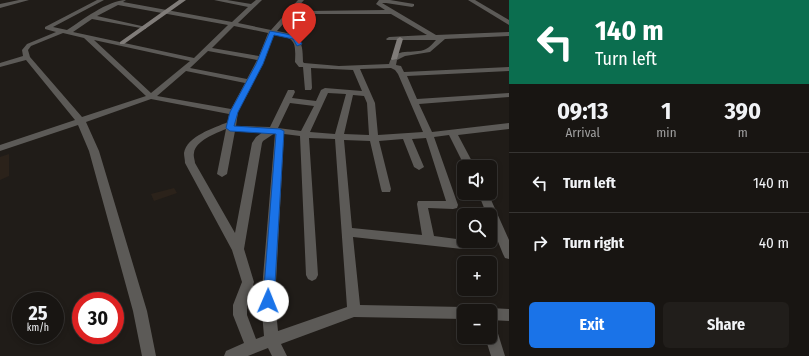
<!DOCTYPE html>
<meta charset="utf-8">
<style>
body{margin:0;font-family:"Fira Sans Condensed",sans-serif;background:#211e1b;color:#f1f3f6;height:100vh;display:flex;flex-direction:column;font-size:15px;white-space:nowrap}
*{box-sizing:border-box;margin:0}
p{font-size:13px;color:#9f9f9f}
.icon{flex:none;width:22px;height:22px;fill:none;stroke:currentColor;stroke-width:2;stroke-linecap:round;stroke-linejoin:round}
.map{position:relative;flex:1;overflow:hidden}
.details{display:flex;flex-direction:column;background:#181512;width:300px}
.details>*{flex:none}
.top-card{background:#0b6e4f;color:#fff;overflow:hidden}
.buttons{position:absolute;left:457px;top:160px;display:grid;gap:8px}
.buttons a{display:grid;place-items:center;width:40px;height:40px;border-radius:6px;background:#181512;box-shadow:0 2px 6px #0003,0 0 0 1px #363432;font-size:20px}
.speed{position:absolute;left:12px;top:292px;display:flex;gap:8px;font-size:20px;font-weight:700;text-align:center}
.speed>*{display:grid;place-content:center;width:52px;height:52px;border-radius:50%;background:#181512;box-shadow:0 2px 6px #0003,0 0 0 1px #363432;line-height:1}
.speed small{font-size:10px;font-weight:400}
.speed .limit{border:6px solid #d22;background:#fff;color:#111}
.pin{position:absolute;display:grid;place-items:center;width:34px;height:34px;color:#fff;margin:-41px -17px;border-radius:50% 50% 50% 0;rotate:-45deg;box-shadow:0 0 4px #0007}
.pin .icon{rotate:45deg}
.me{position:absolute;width:44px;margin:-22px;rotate:1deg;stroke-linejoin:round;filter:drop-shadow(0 0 3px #0008)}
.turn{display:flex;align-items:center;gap:14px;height:84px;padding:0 20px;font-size:18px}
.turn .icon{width:52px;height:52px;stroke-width:2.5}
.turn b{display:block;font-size:28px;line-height:34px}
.eta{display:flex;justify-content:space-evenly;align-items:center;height:68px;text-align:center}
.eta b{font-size:24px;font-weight:700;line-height:28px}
.action{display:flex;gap:8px;margin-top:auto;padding:8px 20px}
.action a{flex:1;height:46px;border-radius:6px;background:#1a73e8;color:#fff;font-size:16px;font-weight:700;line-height:46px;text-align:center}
.action a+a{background:#211e1b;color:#f1f3f6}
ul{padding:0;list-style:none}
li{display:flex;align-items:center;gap:12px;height:60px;padding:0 20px;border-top:1px solid #363432}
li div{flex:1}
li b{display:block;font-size:15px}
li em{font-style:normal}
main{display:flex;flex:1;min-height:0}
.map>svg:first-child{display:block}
</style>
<main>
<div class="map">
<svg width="509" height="356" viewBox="0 0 509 356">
<rect width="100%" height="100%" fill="#201c18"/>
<!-- built -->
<g fill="#2b221a">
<path d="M 9,154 L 9,176 L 0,180 L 0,157 Z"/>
<path d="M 174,188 L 177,193 L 154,201 L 151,194 Z"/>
</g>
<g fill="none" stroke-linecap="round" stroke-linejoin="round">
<!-- street -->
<g fill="#5c5a57" fill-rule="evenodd">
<path d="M 19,0 L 29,0 L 0,8 L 0,4 Z"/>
<path d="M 97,0 L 104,0 L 53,27 L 67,30 C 81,21 108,0 126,0 L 123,2 L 232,22 L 248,7 L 214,0 L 227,0 L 251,4 L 256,0 L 262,0 L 238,23 L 271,30 L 298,0 L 304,0 L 277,31 C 299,35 303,38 303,62 L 304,63 L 339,66 L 389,64 C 394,46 414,55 426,49 C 430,47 433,43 436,40 L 387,40 L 386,39 L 389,37 L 427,35 L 391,14 L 311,14 L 309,13 L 309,11 L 385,10 L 376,4 L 379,0 L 390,0 L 414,4 L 414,6 L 412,7 L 386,3 L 382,3 L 436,35 L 509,32 L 509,36 L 445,39 L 430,52 L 405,56 L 397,60 L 396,65 L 401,66 L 404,72 L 509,67 L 509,71 L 407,76 L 417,99 L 509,93 L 509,97 L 419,104 L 432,132 L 509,123 L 509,129 L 458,135 L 475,167 L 465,167 L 449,135 L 434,137 L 458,205 L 457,208 L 453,209 L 428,208 L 434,236 L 464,240 L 468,244 L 466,247 L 462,249 L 353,237 L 360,305 L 464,307 L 469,308 L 470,311 L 464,311 L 464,319 L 354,317 L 281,344 L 287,356 L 272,356 L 268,348 L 248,356 L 224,356 L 226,351 L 244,343 L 233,315 L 233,305 L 242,282 L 232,250 L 185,163 C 185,160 184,156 184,153 C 187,136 214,128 228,122 L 229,114 L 151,99 L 86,122 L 99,151 L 147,311 L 156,356 L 142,356 L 133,311 L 89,151 L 78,125 L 0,151 L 0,145 L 75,120 L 26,60 L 0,67 L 0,63 L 23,56 L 22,50 L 27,44 L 56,32 L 45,29 L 45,27 ZM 118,5 L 228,25 L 194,58 L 73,32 L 92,19 L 146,29 L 146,27 L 97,16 ZM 234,26 L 268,33 L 259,56 L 212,48 ZM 63,33 L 84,38 L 146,96 L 82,117 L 30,57 L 28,50 L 31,46 ZM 274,34 C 295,38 296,41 295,62 L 299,67 L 303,67 L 305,90 L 311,90 L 312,88 L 311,68 L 353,70 L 362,91 L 325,88 L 321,90 L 316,101 L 292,98 L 295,92 L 294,90 L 288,90 L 270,127 L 236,126 L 238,112 L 263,64 ZM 94,40 L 190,61 L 151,93 ZM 208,51 L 257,60 L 247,79 L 190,68 ZM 391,68 L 395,70 L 398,74 L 423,132 L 378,135 L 375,103 L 360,69 ZM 186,71 L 245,83 L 231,109 L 157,96 ZM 328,93 L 346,94 L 335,134 L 310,132 ZM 353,95 L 364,96 L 367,103 L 369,135 L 344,134 ZM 290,103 L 314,106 L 301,131 L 278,128 ZM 226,129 L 217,174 L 222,177 L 227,174 L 235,131 L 263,132 L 256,137 L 252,143 L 235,233 L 195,163 C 195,160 193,156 194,153 C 195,141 216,133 226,129 ZM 275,133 L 261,301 L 264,336 L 256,339 L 247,315 L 247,305 L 254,282 L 244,249 L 262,143 L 263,141 ZM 284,134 L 300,136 L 306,275 L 308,279 L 312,281 L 316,279 L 318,275 L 309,138 L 335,139 L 347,307 L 278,331 L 275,301 ZM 426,138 L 446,201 L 418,201 L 417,204 L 422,235 L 352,228 L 344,140 L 370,141 L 381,189 L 382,192 L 390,192 L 391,189 L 379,141 L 403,139 L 414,167 L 419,170 L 424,167 L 412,139 Z"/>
<path d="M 468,0 L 475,0 L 509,20 L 509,25 Z"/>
<path d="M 478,193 L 488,193 L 509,240 L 509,259 L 505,258 L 503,254 L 490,222 L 490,215 L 487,215 Z"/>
<path d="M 490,308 L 509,309 L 509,321 L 490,320 L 490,311 L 485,311 Z"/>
<path d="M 490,322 L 495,324 L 505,356 L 491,356 L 485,337 L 490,337 Z"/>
</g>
<!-- secondary -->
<g fill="#807c79" fill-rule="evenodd">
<path d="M 179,0 L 186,0 L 124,44 L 120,44 L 120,42 Z"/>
<path d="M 400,37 L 403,39 L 397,59 L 392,60 L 391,59 L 397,39 Z"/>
</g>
</g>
<!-- route -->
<path fill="#1a73e8" stroke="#114b97" d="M 270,31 L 297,36 L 302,44 L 297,46 L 293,39 L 274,35 L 263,64 L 238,112 L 234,126 L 280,129 L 284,131 L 274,301 L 273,305 L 268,307 L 264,305 L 263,301 L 276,134 L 230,131 L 226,128 L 230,112 L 256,64 Z"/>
</svg>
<div class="buttons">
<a><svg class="icon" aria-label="sound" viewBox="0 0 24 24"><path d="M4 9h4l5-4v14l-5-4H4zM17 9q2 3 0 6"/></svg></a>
<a><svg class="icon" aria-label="search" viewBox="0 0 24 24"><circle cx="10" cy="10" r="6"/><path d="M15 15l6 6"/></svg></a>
<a>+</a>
<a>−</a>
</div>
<div class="speed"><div>25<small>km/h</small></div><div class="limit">30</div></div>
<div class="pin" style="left:299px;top:44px;background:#d93025"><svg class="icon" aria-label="arrive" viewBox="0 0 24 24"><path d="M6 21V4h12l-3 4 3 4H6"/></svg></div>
<svg class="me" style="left:268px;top:301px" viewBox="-20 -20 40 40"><circle r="19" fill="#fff"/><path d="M0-13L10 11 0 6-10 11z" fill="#1a73e8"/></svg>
</div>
<section class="details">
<div class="top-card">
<div class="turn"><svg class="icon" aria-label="left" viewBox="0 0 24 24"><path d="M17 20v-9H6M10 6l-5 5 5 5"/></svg><div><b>140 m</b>Turn left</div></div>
</div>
<div class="eta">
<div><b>09:13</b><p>Arrival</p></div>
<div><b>1</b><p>min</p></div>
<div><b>390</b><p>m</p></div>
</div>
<ul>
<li><svg class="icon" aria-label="left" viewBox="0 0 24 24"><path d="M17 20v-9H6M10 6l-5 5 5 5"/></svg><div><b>Turn left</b></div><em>140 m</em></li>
<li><svg class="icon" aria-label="right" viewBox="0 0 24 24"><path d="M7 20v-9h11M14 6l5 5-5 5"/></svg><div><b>Turn right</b></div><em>40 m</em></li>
</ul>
<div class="action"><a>Exit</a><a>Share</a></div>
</section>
</main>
